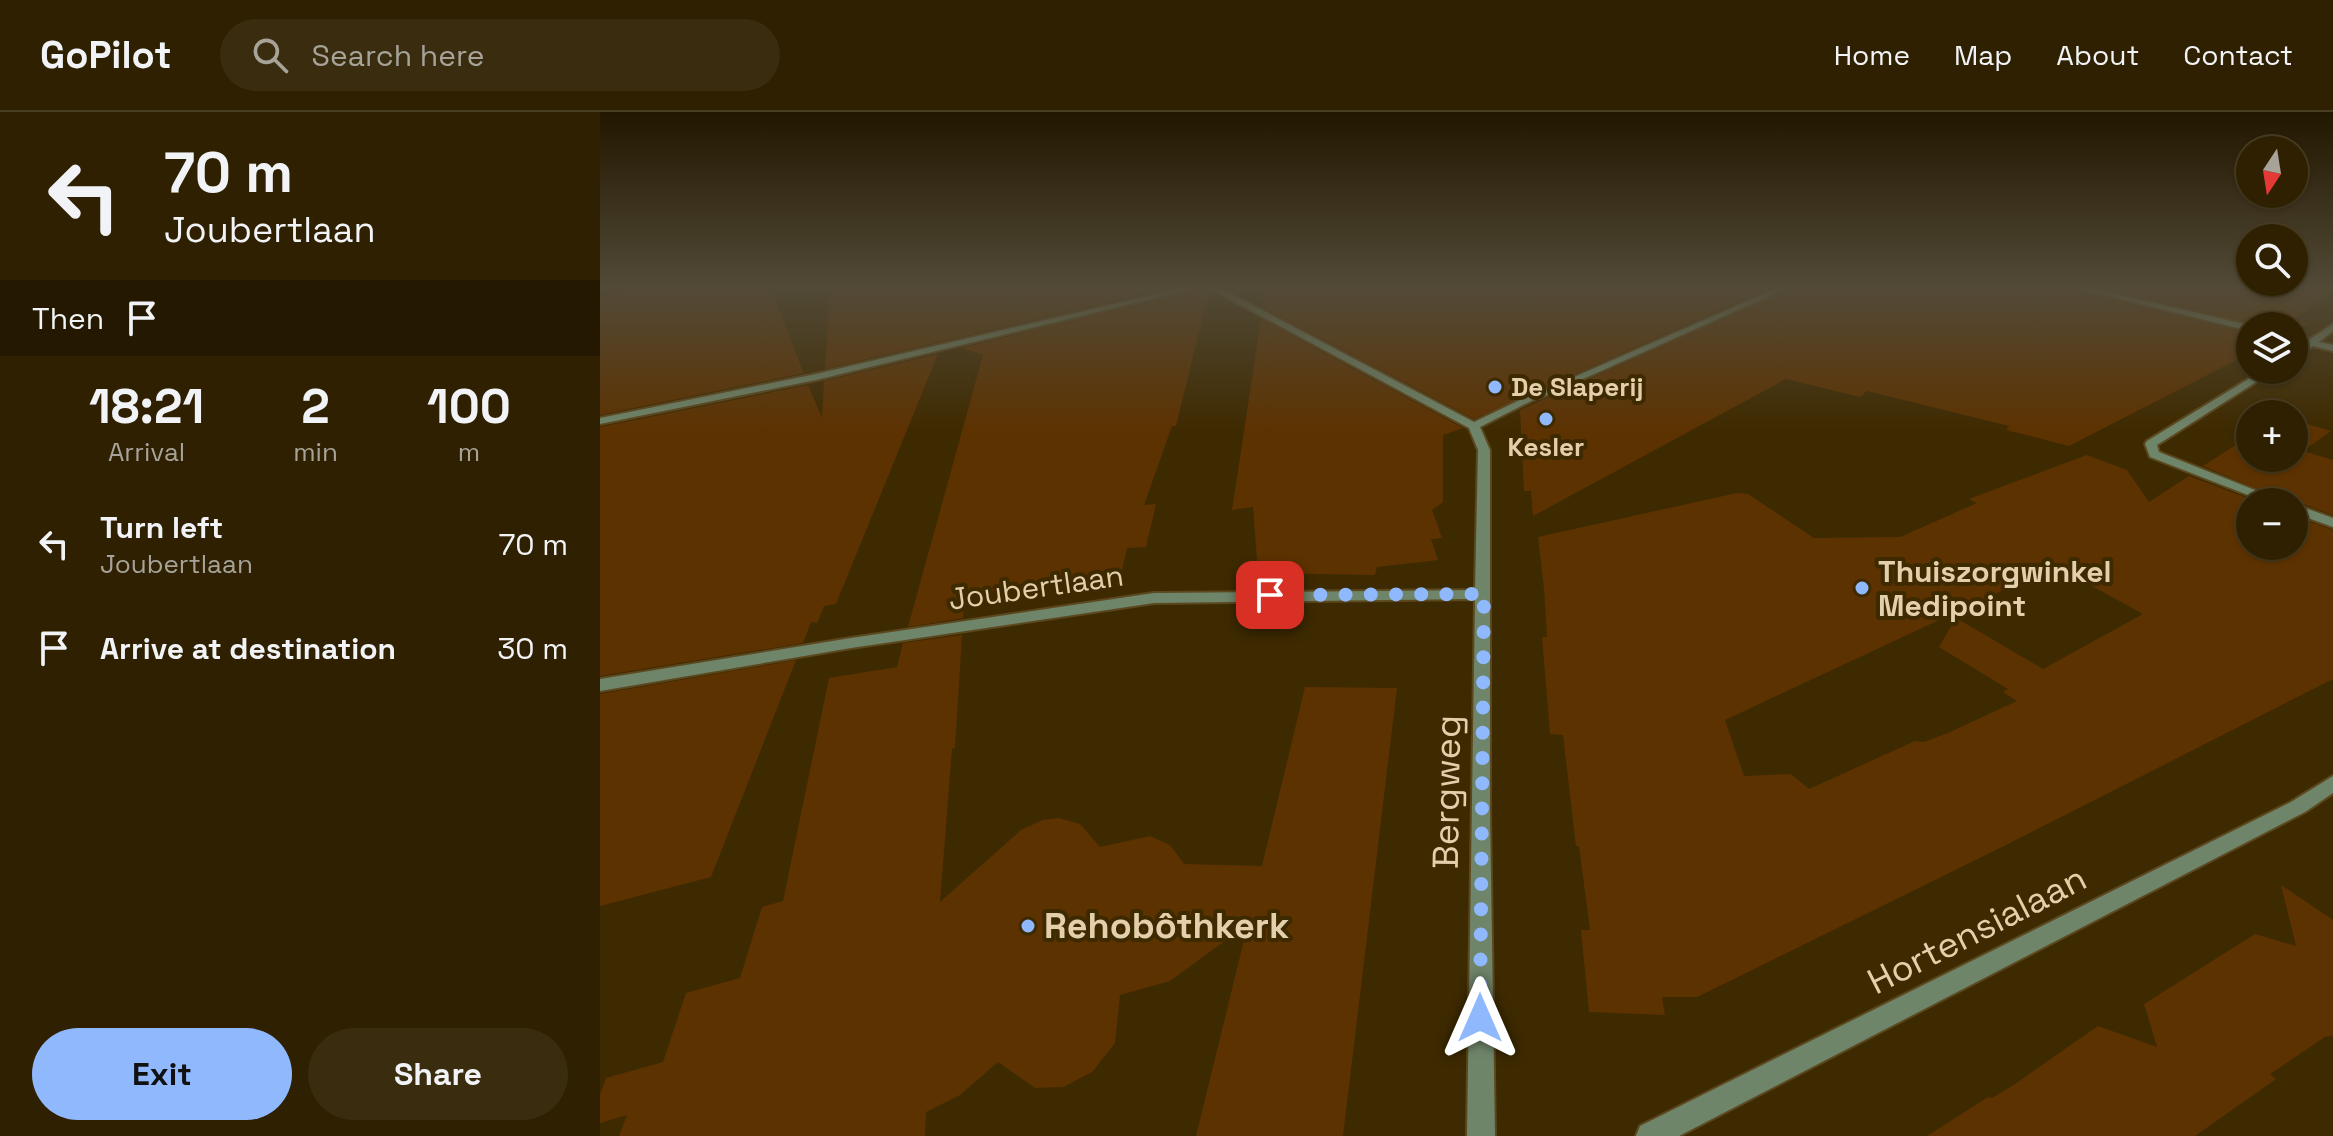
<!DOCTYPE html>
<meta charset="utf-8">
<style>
body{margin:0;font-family:"Space Grotesk",sans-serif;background:#3a2d0f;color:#f1f3f6;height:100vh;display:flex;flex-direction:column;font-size:30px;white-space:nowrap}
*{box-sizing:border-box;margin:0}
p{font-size:26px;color:#a7a399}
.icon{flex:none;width:44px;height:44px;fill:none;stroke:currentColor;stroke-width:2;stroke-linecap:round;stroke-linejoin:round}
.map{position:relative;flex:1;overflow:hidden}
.side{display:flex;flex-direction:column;background:#2e2000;width:600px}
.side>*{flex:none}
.hud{background:#2e2000;color:#f1f3f6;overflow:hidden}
.needle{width:52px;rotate:192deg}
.tools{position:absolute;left:1636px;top:24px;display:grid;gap:16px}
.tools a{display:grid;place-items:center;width:72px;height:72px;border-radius:50%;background:#2e2000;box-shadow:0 2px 6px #0004,0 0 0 2px #493e22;font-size:40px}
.pin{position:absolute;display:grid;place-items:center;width:68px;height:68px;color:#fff;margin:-34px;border-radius:16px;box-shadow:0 4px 12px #0006}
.me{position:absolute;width:88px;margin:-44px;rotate:0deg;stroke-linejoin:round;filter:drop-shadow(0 0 6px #0008)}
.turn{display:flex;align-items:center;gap:28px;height:168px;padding:0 32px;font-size:36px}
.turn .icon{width:104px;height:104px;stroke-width:2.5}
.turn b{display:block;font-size:56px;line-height:68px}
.then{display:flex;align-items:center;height:76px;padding:0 32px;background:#0003;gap:16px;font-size:30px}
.eta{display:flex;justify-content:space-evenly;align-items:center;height:136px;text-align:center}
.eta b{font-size:48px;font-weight:800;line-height:56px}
.button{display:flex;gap:16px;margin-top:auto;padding:16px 32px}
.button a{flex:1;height:92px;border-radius:48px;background:#8fb8fd;color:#111;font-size:32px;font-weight:800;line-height:92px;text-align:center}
.button a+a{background:#3a2d0f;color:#f1f3f6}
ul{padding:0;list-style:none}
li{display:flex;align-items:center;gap:24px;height:104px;padding:0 32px}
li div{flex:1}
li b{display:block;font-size:30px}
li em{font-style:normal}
header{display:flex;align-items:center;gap:48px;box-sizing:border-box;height:112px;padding:0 40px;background:#2e2000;border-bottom:2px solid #493e22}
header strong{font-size:38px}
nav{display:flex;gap:44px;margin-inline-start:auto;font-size:28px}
.search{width:560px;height:72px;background:#3a2d0f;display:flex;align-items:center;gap:20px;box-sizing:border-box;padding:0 28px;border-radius:44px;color:#a7a399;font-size:30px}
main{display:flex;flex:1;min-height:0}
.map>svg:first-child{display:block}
</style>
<header>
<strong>GoPilot</strong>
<div class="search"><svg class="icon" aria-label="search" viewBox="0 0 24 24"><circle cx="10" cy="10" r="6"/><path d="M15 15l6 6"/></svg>Search here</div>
<nav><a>Home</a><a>Map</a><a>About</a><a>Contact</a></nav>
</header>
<main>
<section class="side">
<div class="hud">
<div class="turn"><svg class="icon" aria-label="left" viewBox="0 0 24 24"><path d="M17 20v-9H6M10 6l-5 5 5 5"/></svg><div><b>70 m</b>Joubertlaan</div></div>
<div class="then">Then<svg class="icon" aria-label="arrive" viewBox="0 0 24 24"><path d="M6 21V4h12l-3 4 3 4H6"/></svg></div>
</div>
<div class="eta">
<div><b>18:21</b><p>Arrival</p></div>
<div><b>2</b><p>min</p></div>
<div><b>100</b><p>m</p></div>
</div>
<ul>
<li><svg class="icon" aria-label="left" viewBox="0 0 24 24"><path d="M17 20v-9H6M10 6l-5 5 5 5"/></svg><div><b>Turn left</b><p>Joubertlaan</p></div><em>70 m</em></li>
<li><svg class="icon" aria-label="arrive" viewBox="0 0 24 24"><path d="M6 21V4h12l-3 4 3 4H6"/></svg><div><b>Arrive at destination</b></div><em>30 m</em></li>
</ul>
<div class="button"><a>Exit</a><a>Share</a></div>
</section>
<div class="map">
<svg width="1733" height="1024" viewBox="0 0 1733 1024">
<rect width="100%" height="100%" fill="#3e2a00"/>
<!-- building -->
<g fill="#5d3201" fill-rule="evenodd">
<path d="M 59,176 L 170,176 L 204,261 L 0,303 L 0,184 Z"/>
<path d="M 230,176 L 568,176 L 225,257 Z"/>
<path d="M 600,176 L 609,179 L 576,314 L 572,314 L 544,393 L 556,392 L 546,435 L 527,436 L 521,463 L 404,474 L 403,477 L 365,484 L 363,506 L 308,515 L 383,243 L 362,236 Z"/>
<path d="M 665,176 L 1169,176 L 874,307 L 662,195 Z"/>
<path d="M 1191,176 L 1472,176 L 1650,222 L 1650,241 L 1469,334 L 1406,318 L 1409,314 L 1267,279 L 1260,285 L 1186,267 L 933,404 L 931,379 L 924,379 L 920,298 Z"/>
<path d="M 1504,176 L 1733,176 L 1733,179 L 1693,208 L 1709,211 L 1694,219 L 1694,214 L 1656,214 Z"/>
<path d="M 661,207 L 863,316 L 843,323 L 843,390 L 832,398 L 842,426 L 831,427 L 838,448 L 777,455 L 775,463 L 658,461 L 653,395 L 632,398 Z"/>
<path d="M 338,242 L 236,492 L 224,494 L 217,511 L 211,510 L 203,531 L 0,564 L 0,315 L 208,273 L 222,306 L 224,269 Z"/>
<path d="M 1694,308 L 1731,319 L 1703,339 L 1733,348 L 1733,403 L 1695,389 L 1688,390 L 1603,354 L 1650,324 L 1650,346 L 1694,346 Z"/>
<path d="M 1487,343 L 1527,358 L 1549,390 L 1589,364 L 1658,390 L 1650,390 L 1650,434 L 1694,434 L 1694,404 L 1733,418 L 1733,567 L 1408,732 L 1097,885 L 1062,885 L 1065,903 L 989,900 L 981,818 L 990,818 L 979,734 L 976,734 L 963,623 L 950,622 L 942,525 L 947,525 L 944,477 L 938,425 L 1137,381 L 1148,382 L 1214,426 L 1300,425 L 1377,391 L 1369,387 ZM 1455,454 L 1543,502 L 1443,557 L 1356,506 L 1339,535 L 1408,577 L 1403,580 L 1417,589 L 1348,621 L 1324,630 L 1315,629 L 1209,677 L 1191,662 L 1144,664 L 1125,608 Z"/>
<path d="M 362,523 L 355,636 L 352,637 L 340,790 L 421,718 L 443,708 L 459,706 L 480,712 L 500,735 L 550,724 L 570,733 L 584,752 L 662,754 L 705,575 L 797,576 L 743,1024 L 596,1024 L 648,812 L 570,869 L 520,883 L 515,931 L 492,960 L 463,975 L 435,976 L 398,950 L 360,983 L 326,1000 L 325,1024 L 19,1024 L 27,1003 L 0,1011 L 0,983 L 6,966 L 63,950 L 86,881 L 140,866 L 162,795 L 183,789 L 229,566 L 297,555 L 303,531 Z"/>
<path d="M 196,548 L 111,765 L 0,794 L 0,582 Z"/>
<path d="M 1681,773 L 1733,808 L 1733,924 L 1725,925 L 1670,962 L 1676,967 L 1595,1024 L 1327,1024 L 1388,985 L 1392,986 L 1415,972 L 1498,914 L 1557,935 L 1544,892 L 1655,822 L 1696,834 Z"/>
</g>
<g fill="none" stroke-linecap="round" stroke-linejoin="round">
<!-- pedestrian casing -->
<g stroke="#5c481f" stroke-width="4">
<path id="pedestrian" d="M 1177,176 L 1188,176 L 940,286 L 931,284 Z"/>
</g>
<!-- minor casing -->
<g stroke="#5c481f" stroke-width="4">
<g id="minor">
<path d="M 0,176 L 7,176 L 3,178 Z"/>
<path d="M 582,176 L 597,176 L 216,268 L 0,312 L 0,306 L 216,262 Z"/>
<path d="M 609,176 L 620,176 L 874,310 L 932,282 L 941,284 L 880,315 L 890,338 L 890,700 L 895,1024 L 867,1024 L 875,487 L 554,491 L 251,536 L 0,579 L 0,567 L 251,526 L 554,481 L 875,478 L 878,338 L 869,316 Z"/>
<path d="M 1475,176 L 1490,176 L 1653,214 L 1650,214 L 1650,219 Z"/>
<path d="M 1733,212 L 1733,219 L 1719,230 L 1733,233 L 1733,239 L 1713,234 L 1694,246 L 1694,238 L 1704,231 L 1694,229 L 1694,223 L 1710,227 Z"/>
<path d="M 1663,258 L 1675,258 L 1557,333 L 1559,340 L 1685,390 L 1666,390 L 1550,345 L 1545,332 L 1547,329 Z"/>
<path d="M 1694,392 L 1733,406 L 1733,415 L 1694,401 Z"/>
<path d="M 1733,664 L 1733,681 L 1705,700 L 1079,1024 L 1036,1024 L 1040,1014 L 1691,690 Z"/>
</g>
</g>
<!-- pedestrian -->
<use href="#pedestrian" fill="#6f856a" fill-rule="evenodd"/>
<!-- minor -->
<use href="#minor" fill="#6f856a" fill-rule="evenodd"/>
</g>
<!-- sky -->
<linearGradient id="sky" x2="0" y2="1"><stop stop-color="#221700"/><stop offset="0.55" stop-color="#524a37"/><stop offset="1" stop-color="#524a37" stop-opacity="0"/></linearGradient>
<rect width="1733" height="319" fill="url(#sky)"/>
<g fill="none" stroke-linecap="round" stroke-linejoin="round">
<!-- route -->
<path stroke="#8fb8fd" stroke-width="14" stroke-dasharray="0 25.2" d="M 670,483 L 884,482 L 880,906"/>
</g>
<!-- markers -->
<g fill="#8fb8fd" stroke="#3e2a00" stroke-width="3">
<circle cx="895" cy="275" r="8"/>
<circle cx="946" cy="307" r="8"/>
<circle cx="1262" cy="476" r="8"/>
<circle cx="428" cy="814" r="8"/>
</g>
<g text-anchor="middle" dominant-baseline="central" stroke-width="8" stroke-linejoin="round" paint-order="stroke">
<!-- far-poi labels -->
<g font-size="26" font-weight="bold" fill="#e4cfac" stroke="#3e2a00" text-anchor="start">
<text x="911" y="275">De Slaperij</text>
<text x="946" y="335" text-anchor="middle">Kesler</text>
</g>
<!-- poi labels -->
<g font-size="30" font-weight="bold" fill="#e4cfac" stroke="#3e2a00" text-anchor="start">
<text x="1278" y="459">Thuiszorgwinkel<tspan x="1278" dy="34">Medipoint</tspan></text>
</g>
<!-- street labels -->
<g font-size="30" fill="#e4cfac" stroke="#3e2a00">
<text transform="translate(436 475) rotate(-8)">Joubertlaan</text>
</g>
<!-- near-street labels -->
<g font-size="36" fill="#e4cfac" stroke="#3e2a00">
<text transform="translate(847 680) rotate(-89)">Bergweg</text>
<text transform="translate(1377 818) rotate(-27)">Hortensialaan</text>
</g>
<!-- near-poi labels -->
<g font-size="36" font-weight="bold" fill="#e4cfac" stroke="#3e2a00" text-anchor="start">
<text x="444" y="814">Rehobôthkerk</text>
</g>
</g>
</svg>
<div class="tools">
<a><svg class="needle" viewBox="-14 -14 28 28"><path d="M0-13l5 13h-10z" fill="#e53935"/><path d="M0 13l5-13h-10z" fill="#a7a399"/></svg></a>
<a><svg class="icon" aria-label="search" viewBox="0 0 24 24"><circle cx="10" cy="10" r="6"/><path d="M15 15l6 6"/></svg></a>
<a><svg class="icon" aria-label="layers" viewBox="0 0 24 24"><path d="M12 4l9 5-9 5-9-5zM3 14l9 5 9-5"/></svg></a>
<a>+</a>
<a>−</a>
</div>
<div class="pin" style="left:670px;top:483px;background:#d93025"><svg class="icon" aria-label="arrive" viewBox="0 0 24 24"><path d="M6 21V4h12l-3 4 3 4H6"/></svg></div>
<svg class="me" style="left:880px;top:906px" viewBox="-20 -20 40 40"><path d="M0-17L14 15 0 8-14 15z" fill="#8fb8fd" stroke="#fff" stroke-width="4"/></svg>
</div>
</main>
